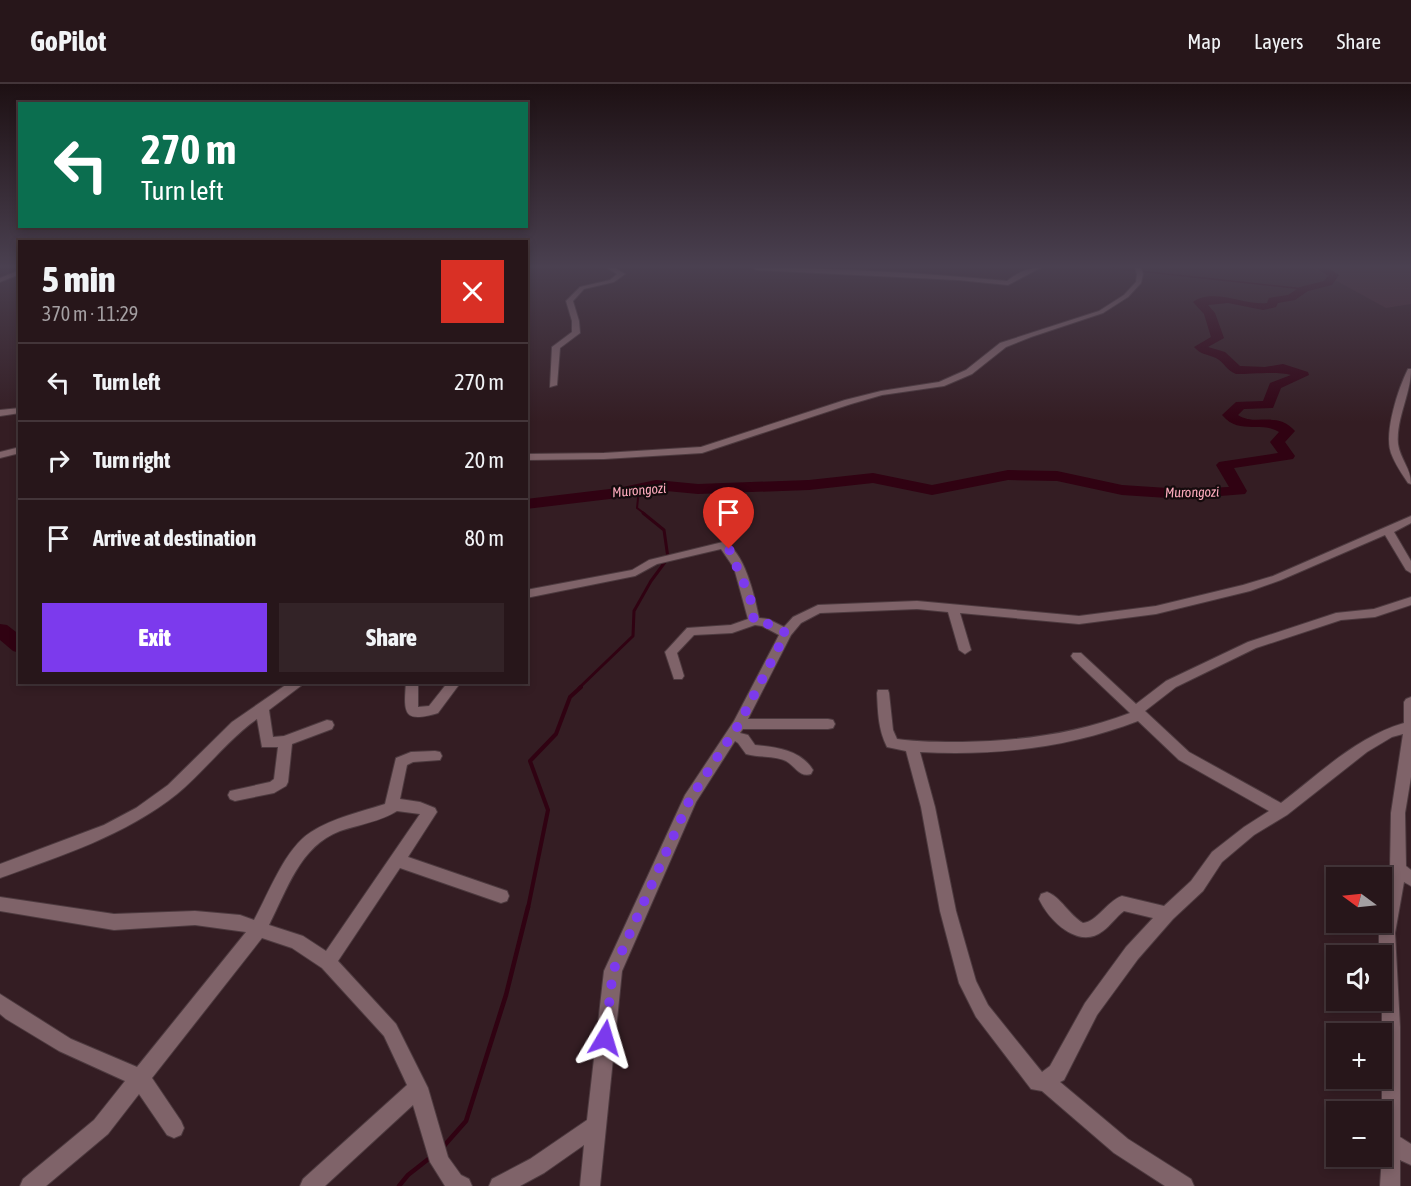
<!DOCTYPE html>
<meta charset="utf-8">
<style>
body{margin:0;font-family:"Asap Condensed",sans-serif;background:#332327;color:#f1f3f6;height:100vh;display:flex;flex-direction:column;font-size:22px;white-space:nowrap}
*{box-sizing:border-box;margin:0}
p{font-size:20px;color:#a49fa2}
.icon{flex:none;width:33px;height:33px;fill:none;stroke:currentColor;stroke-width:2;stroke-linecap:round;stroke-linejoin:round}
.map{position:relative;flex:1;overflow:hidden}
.sheet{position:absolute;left:18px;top:156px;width:510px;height:444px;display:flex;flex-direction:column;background:#27161a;border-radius:0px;box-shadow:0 3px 9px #0003,0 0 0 2px #433539}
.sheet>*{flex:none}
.banner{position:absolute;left:18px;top:18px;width:510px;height:126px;border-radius:0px;box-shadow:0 3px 9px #0003,0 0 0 2px #433539;background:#0b6e4f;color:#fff;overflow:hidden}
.needle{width:39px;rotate:285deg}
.controls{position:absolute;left:1326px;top:783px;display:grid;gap:12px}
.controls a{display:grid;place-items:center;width:66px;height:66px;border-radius:0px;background:#27161a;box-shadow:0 3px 9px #0003,0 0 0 2px #433539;font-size:30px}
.pin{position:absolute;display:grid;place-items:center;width:51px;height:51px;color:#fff;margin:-62px -26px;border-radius:50% 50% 50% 0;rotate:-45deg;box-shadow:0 0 6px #0007}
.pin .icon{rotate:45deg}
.me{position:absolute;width:66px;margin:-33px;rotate:7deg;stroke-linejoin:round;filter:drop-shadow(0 0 4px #0008)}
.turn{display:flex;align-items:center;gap:21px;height:126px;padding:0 24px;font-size:27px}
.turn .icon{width:78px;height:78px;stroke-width:2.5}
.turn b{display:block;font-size:42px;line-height:51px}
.round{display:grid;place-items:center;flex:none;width:63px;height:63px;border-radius:0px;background:#332327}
.summary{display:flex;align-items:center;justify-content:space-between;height:102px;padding:0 24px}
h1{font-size:36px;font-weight:800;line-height:45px}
.primary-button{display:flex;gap:12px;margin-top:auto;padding:12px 24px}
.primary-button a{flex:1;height:69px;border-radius:0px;background:#7c3aed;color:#fff;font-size:24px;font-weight:800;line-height:69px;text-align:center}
.primary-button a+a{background:#332327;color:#f1f3f6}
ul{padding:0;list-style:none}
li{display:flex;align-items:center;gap:18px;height:78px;padding:0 24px;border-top:2px solid #433539}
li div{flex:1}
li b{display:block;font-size:22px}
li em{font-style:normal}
header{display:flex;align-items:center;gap:36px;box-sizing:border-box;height:84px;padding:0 30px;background:#27161a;border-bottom:2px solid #433539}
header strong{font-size:28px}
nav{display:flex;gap:33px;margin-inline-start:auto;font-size:21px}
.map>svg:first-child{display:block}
</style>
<header>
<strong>GoPilot</strong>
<nav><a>Map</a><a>Layers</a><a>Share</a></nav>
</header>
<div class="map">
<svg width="1411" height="1102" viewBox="0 0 1411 1102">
<rect width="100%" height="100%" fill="#341d23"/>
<!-- built -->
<path fill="#44262e" d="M 1313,184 L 1411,184 L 1411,220 L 1386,224 Z"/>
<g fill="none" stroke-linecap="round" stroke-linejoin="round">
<!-- stream-far4 -->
<path stroke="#300212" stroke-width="1.5" d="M 1111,184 L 1304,205"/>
<!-- stream-far3 -->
<path stroke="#300212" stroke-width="2" d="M 639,405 L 637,424 L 645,430"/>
<!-- stream-far2 -->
<path stroke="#300212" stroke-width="3" d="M 579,604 L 633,552 L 634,527 L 651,497 L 668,474 L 664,446 L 643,429"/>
<!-- stream-far1 -->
<path stroke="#300212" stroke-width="4" d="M 528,824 L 548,726 L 530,677 L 556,650 L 570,613 L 581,603"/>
<!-- stream -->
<g stroke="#300212" stroke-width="4.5">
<path d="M 443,1063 L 466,1037 L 506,911 L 528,823"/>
<path d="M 399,1102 L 408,1091 L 431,1073"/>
</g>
<!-- river -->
<g fill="#300212" fill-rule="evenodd">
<path d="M 1316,184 L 1329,184 L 1339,191 L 1332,201 L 1308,207 L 1295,216 L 1278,219 L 1276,223 L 1263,226 L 1228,219 L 1208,221 L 1215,229 L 1224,254 L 1208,263 L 1225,268 L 1240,282 L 1265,283 L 1283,280 L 1308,288 L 1309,291 L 1281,304 L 1273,324 L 1244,325 L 1238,331 C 1256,343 1277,326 1295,347 L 1285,358 L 1295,372 L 1293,375 L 1234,384 L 1247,407 L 1245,410 L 1183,415 L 1122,411 L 1057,397 L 1008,396 L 932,411 L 873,399 L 809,406 L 698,410 L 656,406 L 618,414 L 526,425 L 526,415 L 618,404 L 656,396 L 698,400 L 809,396 L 873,389 L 932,401 L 1008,386 L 1057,387 L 1122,401 L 1183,405 L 1229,403 L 1216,381 L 1219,378 L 1278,369 L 1270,358 L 1279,348 C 1260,336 1240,352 1222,331 L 1236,318 L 1263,317 L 1270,299 L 1291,291 C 1278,287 1252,290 1236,290 C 1227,287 1224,278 1216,274 C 1207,270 1201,271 1194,263 L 1211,253 L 1204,230 L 1193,218 C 1213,203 1246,222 1267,219 L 1269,214 L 1288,211 L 1300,203 L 1324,197 L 1328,192 Z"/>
<path d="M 0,540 L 7,541 L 20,551 L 20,569 L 13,567 L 0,556 Z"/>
</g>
<!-- street casing -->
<g stroke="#4d3a3f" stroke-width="2">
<g id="street">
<path d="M 607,184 L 615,184 L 625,190 L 614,198 L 584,205 L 573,217 L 579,237 L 580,249 L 560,264 L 557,301 L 550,303 L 552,263 L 572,248 L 572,237 L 566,217 L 580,203 L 610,196 L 617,190 Z"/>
<path d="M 753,184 C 837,184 923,189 1007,197 C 1017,189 1027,184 1040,184 L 1008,201 L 958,196 L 756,186 Z"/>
<path d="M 1135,184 L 1141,184 L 1143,190 L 1141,199 L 1128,213 L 1103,229 L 1031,253 L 1006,263 L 972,290 L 944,302 L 882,311 L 851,320 L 702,369 L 604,375 L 526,376 L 526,370 L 604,369 L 701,363 L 845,316 L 881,307 L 939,298 L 966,286 L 1000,259 L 1099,227 L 1124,211 L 1136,198 L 1137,190 Z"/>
<path d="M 20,186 L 20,190 L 0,198 L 0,194 Z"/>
<path d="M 1408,285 L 1411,285 C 1411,310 1396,334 1398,360 C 1400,375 1411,384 1411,400 L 1408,399 C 1402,390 1395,380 1391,369 C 1384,348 1398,305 1408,285 Z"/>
<path d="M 20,324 L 20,329 L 0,332 L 0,326 Z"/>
<path d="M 20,363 L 20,369 L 0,374 L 0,368 Z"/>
<path d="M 1411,432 L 1411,439 L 1394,448 L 1411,477 L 1411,489 L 1406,486 L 1385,451 L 1281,496 L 1250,507 L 1156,530 L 1079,540 L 960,529 L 971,566 L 965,570 L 959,566 L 948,528 L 917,525 L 820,529 L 801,539 L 791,551 L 748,635 L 828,635 L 833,636 L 835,640 L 833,644 L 828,645 L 743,645 L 740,649 L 748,651 L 755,661 C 776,663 801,666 813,686 L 811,690 C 800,694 795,682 786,677 C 773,671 759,674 746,670 L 738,659 L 735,657 L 696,718 L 622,887 L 600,1102 L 580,1102 L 584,1061 L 544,1089 L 520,1102 L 489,1102 L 492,1095 L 530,1075 L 587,1036 L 604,887 L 685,711 L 734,637 L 779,551 L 762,542 L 755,541 L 732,549 L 694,551 L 677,569 L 684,592 L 682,595 L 674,595 L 665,568 L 687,544 L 731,541 L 748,535 L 734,484 L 721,465 L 657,480 L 635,492 L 526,514 L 526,506 L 632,486 L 649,476 L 723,458 C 744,465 755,513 759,534 L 768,535 L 784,543 L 793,533 L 818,521 L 917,517 L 1079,532 L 1156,522 L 1243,501 L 1273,492 Z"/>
<path d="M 1411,513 L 1411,521 L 1375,533 L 1341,536 L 1256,564 L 1176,603 L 1145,627 L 1189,668 L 1281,719 C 1319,690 1356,653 1404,639 L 1404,618 L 1406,615 L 1411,613 L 1411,693 L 1405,729 L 1406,782 L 1411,786 L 1411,802 L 1404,798 L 1395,849 L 1400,943 L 1400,1053 L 1411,1060 L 1411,1081 L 1400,1076 L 1400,1102 L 1380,1102 L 1382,1072 L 1382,872 L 1379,872 L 1379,849 L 1390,785 L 1391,729 L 1403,650 L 1392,653 L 1367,668 L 1287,731 L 1254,751 L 1222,778 L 1203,807 L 1173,835 L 1138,875 L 1097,931 L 1064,996 L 1060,998 L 1128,1055 L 1191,1095 L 1194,1102 L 1165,1102 L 1114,1069 L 1042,1007 L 1031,1005 L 976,933 L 959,899 L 940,827 L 921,723 L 906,667 L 887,663 C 878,645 878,628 877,609 L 878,606 L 888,606 L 889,609 L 893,646 L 897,655 C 918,658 940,658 962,658 C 1020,657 1075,650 1130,629 L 1073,575 L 1071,572 L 1073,569 L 1081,569 L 1136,620 L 1166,597 L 1248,558 L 1336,529 L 1374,525 ZM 1138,637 L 1179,676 L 1269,727 L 1244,743 L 1212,768 L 1191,797 L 1164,822 L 1122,812 C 1107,817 1097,838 1083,839 C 1069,831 1061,813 1047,808 L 1041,810 L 1039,815 C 1049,837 1079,866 1103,847 C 1111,841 1116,833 1124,827 L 1153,834 L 1126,863 L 1085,919 L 1050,982 L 1042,988 L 988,921 L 976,897 L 956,827 L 935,723 L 920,668 C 995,672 1068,664 1138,637 Z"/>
<path d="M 290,598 L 306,598 L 269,626 L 273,653 L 284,652 L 327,636 L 332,637 L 334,641 L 332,645 L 292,660 L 288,698 L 286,702 L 274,709 L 235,717 L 230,715 L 228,711 L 230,707 L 270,698 L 274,695 L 278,663 L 262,663 L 257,635 C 227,656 205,687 177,710 C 126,751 61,772 0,794 L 0,780 L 104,741 L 136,724 L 168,701 L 232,638 Z"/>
<path d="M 406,598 L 418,598 L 418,623 L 429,622 L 448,598 L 461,598 L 438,629 C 402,640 404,628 406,598 Z"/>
<path d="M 435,667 L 440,668 L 442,672 L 440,676 L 413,678 L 407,681 L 400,715 L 420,718 L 435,724 L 437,728 L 408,773 L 507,807 L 509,812 L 507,817 L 501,819 L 400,784 L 338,877 L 396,940 L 428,1004 L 448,1073 L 461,1091 L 469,1095 L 472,1102 L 445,1102 L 430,1078 L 413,1021 L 325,1102 L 300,1102 L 303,1095 L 407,1001 L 384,952 L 322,884 L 292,864 L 262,854 L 152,994 L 181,1037 L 184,1044 L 181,1051 L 174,1054 L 167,1051 L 139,1010 L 108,1050 L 46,1102 L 20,1102 L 23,1095 L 94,1036 L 125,997 L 59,967 L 6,935 L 0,930 L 0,910 L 71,955 L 137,983 L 246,848 L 195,841 L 114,846 L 0,827 L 0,813 L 114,830 L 195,827 L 240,831 L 254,836 C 269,809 285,764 311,748 C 333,734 360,728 385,720 L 396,674 L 411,668 ZM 397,727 L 420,730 L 326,867 L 303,852 L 269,841 C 287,806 300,762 340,747 C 358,741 382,737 397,727 Z"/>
</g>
</g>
<!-- street -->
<use href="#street" fill="#7f6369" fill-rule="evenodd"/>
</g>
<!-- sky -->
<linearGradient id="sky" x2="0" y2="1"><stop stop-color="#1d1013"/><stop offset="0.54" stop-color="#4a4050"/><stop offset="1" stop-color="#4a4050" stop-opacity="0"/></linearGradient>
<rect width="1411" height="338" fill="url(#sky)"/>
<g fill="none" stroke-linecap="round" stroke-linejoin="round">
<!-- route -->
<path stroke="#7c3aed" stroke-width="10" stroke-dasharray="0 18" d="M 605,954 L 613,887 L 690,715 L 739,640 L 786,549 L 764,538 L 754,537 L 750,513 L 729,465"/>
</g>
<g text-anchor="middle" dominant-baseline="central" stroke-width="4.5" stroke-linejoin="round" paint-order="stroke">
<!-- far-water labels -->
<g font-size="14" font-style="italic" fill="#fcaabc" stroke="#150b0d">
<text transform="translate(639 406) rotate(-5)">Murongozi</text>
<text transform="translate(1192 408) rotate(-1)">Murongozi</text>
</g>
</g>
</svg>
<div class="controls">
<a><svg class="needle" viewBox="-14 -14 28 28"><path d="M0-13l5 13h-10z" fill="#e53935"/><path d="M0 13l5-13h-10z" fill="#a49fa2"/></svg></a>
<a><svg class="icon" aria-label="sound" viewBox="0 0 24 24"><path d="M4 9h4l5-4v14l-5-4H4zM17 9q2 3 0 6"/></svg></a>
<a>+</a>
<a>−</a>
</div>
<div class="pin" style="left:729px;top:465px;background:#d93025"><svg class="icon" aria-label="arrive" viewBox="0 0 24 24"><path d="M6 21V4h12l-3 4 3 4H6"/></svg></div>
<svg class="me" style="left:605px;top:954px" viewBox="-20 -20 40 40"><path d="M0-17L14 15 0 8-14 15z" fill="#7c3aed" stroke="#fff" stroke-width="4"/></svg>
<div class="banner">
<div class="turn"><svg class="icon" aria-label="left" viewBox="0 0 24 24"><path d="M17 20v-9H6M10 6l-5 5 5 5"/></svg><div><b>270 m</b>Turn left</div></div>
</div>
<section class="sheet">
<div class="summary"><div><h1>5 min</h1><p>370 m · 11:29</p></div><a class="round" style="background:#d93025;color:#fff"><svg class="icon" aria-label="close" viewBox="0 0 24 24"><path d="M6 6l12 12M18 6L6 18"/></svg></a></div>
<ul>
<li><svg class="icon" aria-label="left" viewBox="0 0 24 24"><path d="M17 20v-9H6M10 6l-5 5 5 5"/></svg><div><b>Turn left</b></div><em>270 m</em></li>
<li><svg class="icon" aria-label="right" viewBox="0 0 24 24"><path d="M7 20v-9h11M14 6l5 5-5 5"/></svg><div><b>Turn right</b></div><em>20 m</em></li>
<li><svg class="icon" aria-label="arrive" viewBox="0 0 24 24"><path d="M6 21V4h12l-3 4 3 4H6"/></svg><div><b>Arrive at destination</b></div><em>80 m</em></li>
</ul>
<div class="primary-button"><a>Exit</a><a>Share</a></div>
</section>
</div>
